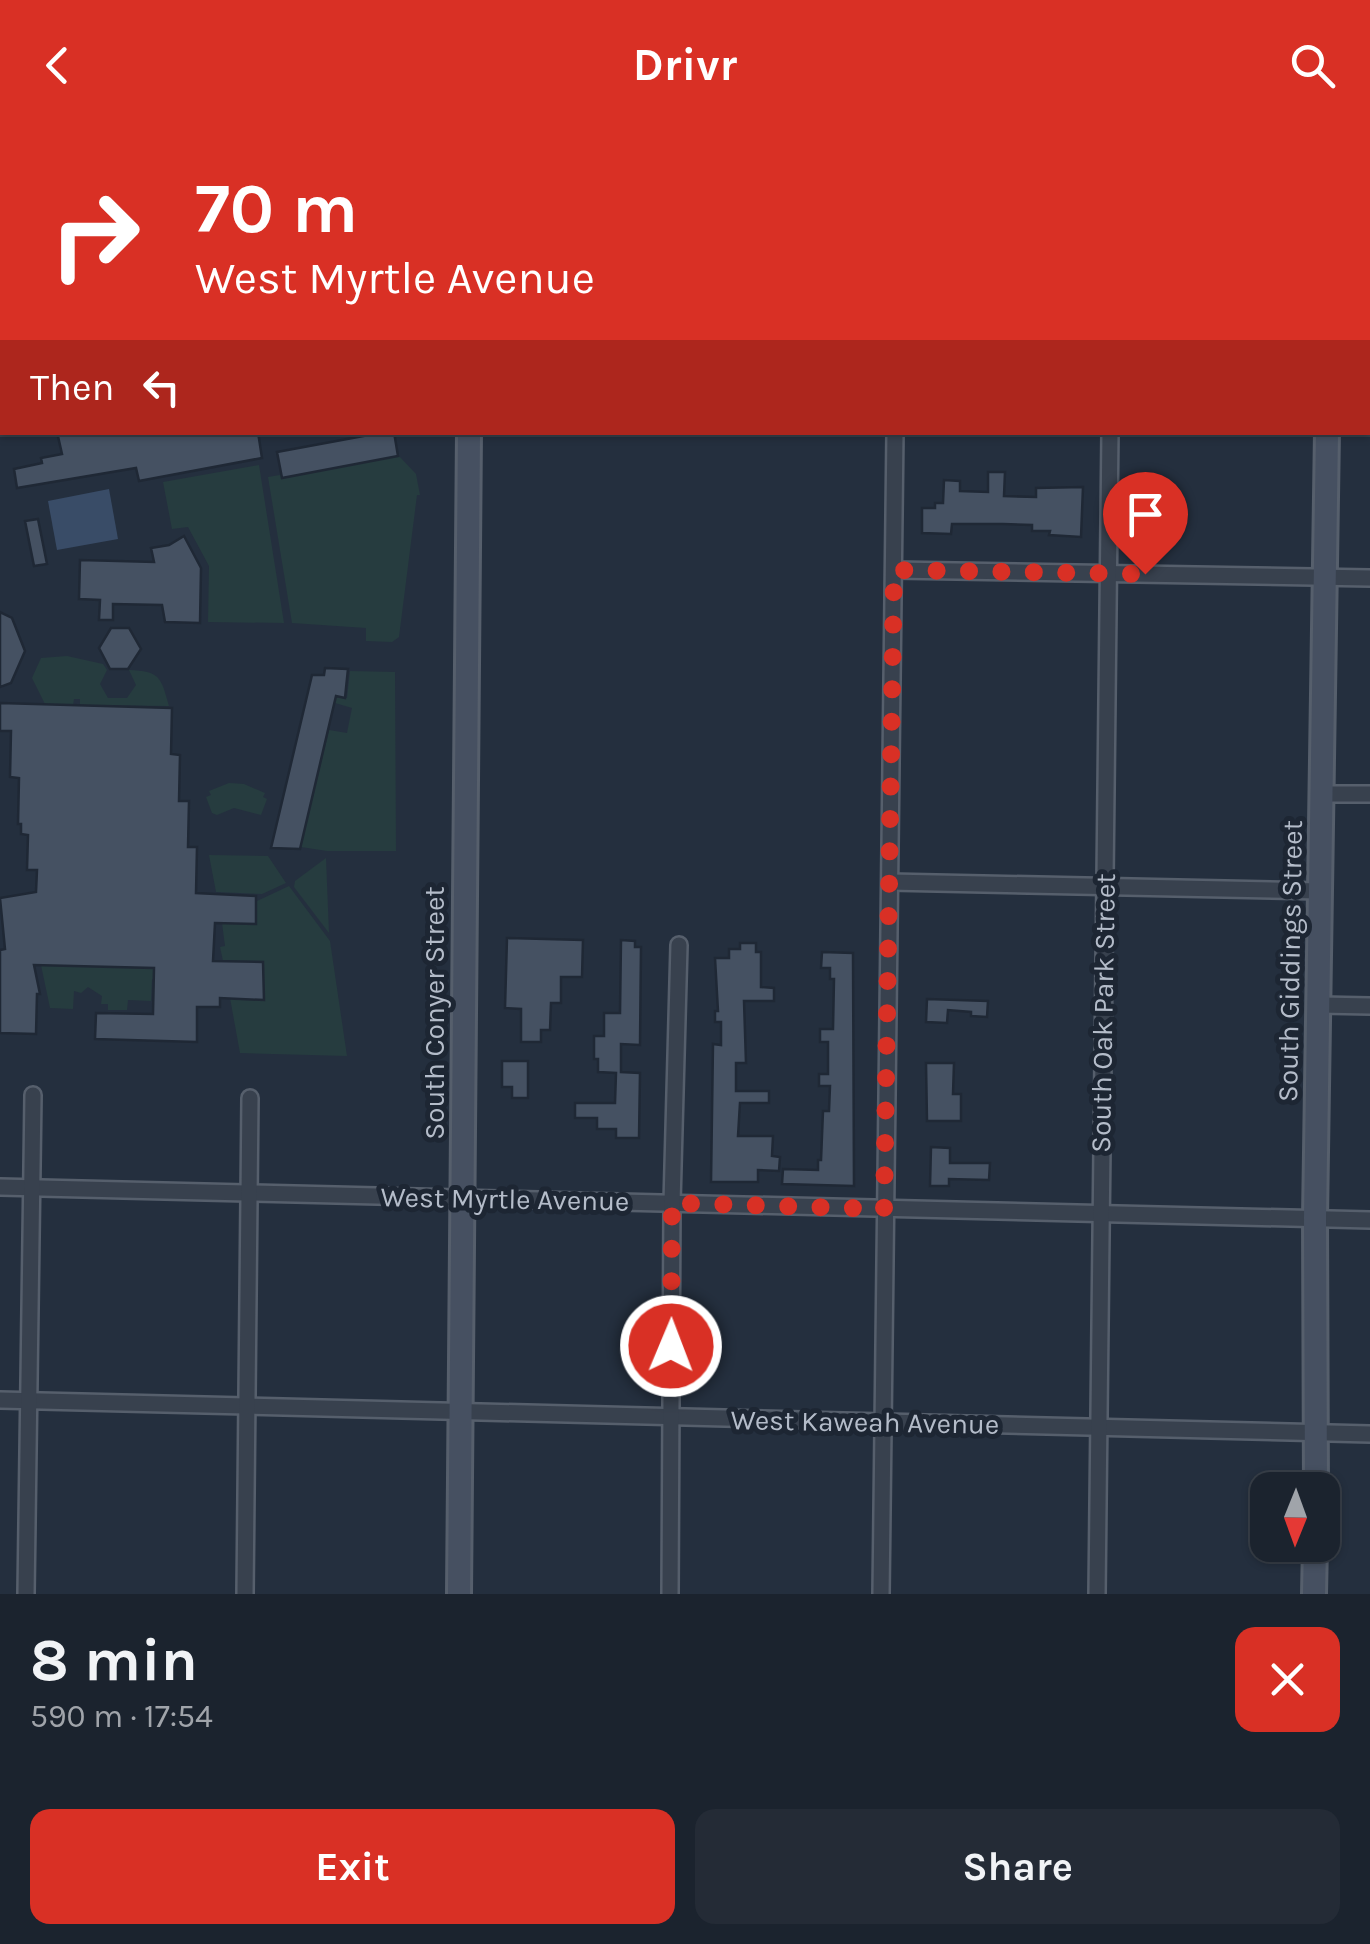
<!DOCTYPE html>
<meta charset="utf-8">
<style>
body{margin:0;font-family:Karla,sans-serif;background:#242b36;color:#f1f3f6;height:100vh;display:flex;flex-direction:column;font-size:38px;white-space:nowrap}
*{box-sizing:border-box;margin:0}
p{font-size:32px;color:#a0a4aa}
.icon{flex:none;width:55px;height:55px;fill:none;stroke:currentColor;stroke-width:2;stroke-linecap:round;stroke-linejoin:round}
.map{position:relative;height:1464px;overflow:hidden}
.sheet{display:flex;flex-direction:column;background:#1b232e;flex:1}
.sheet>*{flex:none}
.guide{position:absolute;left:0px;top:0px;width:1370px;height:305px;box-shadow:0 2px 8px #0004,0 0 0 2px #39404a;background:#d93025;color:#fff;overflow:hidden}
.needle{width:65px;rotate:181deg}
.controls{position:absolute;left:1250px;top:1342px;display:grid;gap:20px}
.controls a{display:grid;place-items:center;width:90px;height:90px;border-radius:20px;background:#1b232e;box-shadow:0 2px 8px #0004,0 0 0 2px #39404a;font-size:50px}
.pin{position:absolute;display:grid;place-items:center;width:85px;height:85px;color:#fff;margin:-102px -42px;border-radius:50% 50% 50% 0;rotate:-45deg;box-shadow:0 0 10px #0007}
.pin .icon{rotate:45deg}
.me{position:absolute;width:110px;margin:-55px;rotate:1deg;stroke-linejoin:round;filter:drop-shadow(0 0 8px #0008)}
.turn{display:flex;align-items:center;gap:35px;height:210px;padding:0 30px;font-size:45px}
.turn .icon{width:130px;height:130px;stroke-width:2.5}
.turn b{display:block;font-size:70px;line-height:85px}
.then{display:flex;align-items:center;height:95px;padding:0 30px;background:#0003;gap:20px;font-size:38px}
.round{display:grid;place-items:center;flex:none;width:105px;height:105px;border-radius:20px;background:#242b36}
.overview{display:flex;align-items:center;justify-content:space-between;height:170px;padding:0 30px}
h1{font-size:60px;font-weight:700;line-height:75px}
.primary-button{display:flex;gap:20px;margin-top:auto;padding:20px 30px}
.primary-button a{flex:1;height:115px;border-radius:20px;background:#d93025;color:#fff;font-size:40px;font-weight:700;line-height:115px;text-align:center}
.primary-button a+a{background:#242b36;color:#f1f3f6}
header{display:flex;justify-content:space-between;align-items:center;height:130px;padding:0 30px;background:#d93025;color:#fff;font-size:45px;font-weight:700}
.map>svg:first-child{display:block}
</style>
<header><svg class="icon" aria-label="back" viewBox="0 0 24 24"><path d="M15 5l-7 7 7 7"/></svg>Drivr<svg class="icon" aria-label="search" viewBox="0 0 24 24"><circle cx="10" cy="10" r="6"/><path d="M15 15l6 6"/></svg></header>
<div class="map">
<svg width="1370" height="1464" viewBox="0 0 1370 1464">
<rect width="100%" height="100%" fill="#242f3e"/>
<!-- green -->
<g fill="#263c3f">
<path d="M 398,325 L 416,344 L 420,365 L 417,365 L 399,507 L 392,512 L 366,511 L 366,498 L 292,493 L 268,347 Z"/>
<path d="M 259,335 L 284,493 L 208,492 L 209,436 L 188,397 L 172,399 L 163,352 Z"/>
<path d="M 67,526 L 103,534 L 107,540 L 100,554 L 108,568 L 127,568 L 136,555 L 129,540 C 160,541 161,547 169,576 L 80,575 L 80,569 L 74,569 L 73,575 L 45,574 L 32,548 L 41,528 Z"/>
<path d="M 350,541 L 395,542 L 396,721 L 327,721 L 301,717 L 329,600 L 347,603 L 352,578 L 335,573 L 336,567 L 347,568 Z"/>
<path d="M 229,653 L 244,654 L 265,663 L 263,667 L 267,669 L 261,685 L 234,678 L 217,685 L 212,683 L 206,667 L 211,665 L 209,661 Z"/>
<path d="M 209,725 L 268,726 L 286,753 L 262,764 L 216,762 Z"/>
<path d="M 326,728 L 329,803 L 294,757 L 295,751 Z"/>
<path d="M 289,756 L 330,811 L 347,926 L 240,923 L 230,868 L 263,870 L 263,833 L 223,831 L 220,817 L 225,816 L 222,793 L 255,794 L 257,771 Z"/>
<path d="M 41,835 L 220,839 L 222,850 L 152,849 L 151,871 L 128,870 L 127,880 L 108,880 L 108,874 L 101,874 L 102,866 L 88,857 L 81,863 L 74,861 L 73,879 L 50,878 Z"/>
</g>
<!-- water -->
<path fill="#394c67" d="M 109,359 L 118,409 L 57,420 L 48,371 Z"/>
<!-- building -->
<g fill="#455162" stroke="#1f2835" stroke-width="2.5">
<path d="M 57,302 L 258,302 L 262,328 L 139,351 L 136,338 L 17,358 L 14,339 L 42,333 L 41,328 L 62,324 Z"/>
<path d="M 385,302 L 394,302 L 398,326 L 282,348 L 277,322 Z"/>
<path d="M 988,342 L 1005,342 L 1004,366 L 1036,367 L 1036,358 L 1083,357 L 1081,407 L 1049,405 L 1050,401 L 1032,401 L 1032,395 L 1003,394 L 952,394 L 951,404 L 922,403 L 922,378 L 935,378 L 935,373 L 943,373 L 944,350 L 960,351 L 960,361 L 988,362 Z"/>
<path d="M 38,389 L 47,434 L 34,436 L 25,391 Z"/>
<path d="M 184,406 L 201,438 L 200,493 L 165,492 L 162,475 L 113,474 L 113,490 L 99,490 L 100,470 L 79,469 L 80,430 L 154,432 L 151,418 L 169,415 Z"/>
<path d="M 0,482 L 12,488 L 25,521 L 11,553 L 0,557 Z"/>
<path d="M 111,498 L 129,498 L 141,519 L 128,539 L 110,539 L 99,518 Z"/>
<path d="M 325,538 L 348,539 L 345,568 L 336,566 L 300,719 L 271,718 L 312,545 L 324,545 Z"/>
<path d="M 0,573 L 172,578 L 171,624 L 180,625 L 179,671 L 189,671 L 188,717 L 197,717 L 196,763 L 256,766 L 256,794 L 215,793 L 213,831 L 263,832 L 264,870 L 220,868 L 220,877 L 197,877 L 197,912 L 95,909 L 96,883 L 153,884 L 154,838 L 34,835 L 40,864 L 37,864 L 36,904 L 0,903 L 0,820 L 5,819 L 0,768 L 36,762 L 37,740 L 27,740 L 28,705 L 21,704 L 21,694 L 18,694 L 19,648 L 10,647 L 11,601 L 0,601 Z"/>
<path d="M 507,808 L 583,810 L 582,847 L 561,847 L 561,873 L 551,873 L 550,900 L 541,900 L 541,912 L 521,912 L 521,879 L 505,878 Z"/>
<path d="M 621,810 L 635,811 L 635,817 L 641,817 L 640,915 L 621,914 L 621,942 L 640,943 L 639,1008 L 616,1008 L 616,999 L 597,999 L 597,988 L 575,988 L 575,973 L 615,973 L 616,943 L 598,942 L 598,929 L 594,929 L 594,906 L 604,906 L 604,883 L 620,883 Z"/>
<path d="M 740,813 L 756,813 L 756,822 L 761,822 L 761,857 L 774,858 L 774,871 L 744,871 L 746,933 L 736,933 L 736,961 L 769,961 L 769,973 L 740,973 L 738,1006 L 773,1006 L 772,1026 L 780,1027 L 779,1041 L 758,1040 L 758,1052 L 711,1052 L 713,914 L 721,915 L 721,892 L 715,892 L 715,881 L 718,881 L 715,828 L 729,828 L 729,819 L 740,819 Z"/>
<path d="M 822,822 L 853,823 L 854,1056 L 782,1054 L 783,1039 L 818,1040 L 818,1030 L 821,1030 L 823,981 L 829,981 L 830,956 L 819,956 L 819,944 L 828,944 L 828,912 L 820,912 L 820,899 L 833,899 L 834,849 L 830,849 L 830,838 L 821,838 Z"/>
<path d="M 927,869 L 988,871 L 987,887 L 971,886 L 971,882 L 948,880 L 947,893 L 926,892 Z"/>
<path d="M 502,931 L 528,931 L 528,968 L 512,968 L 512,957 L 502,957 Z"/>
<path d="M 926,933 L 954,933 L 953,964 L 961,964 L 961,991 L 927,991 Z"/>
<path d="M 931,1017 L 950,1018 L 950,1033 L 990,1033 L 989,1050 L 949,1049 L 949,1056 L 930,1056 Z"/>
</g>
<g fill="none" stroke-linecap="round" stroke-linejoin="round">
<!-- street casing -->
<g stroke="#565f6c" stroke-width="20">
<g id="street">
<path d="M 901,2 L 901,0"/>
<path d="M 1368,236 L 1370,236"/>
<path d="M 894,440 L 1370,448"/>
<path d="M 1322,664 L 1370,664"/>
<path d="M 890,752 L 1322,761"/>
<path d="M 1320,875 L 1370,876"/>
<path d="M 0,1057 L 1370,1090"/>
<path d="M 0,1270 L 1370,1304"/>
<path d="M 26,1464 L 33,965"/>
<path d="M 245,1464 L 250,968"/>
<path d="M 670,1464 L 672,1073 L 679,815"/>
<path d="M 881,1464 L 895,302"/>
<path d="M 1097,1464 L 1110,302"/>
</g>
</g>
<!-- secondary casing -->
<g stroke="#565f6c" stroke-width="28">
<g id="secondary">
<path d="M 1328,0 L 1328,2"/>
<path d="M 471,2 L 471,0"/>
<path d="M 1316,1360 L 1315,1088 L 1327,302"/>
<path d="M 459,1464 L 469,302"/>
<path d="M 1314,1464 L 1315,1415"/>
</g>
</g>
<!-- street -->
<use href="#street" stroke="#38414e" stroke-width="15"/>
<!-- secondary -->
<use href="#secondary" stroke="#465061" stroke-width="22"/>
</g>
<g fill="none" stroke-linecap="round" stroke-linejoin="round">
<!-- route -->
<path stroke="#d93025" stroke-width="18" stroke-dasharray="0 32.4" d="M 671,1216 L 672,1073 L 884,1079 L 894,440 L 1145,444"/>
</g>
<g text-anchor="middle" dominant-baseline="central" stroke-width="10" stroke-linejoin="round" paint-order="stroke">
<!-- street labels -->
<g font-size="28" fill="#b4bcc9" stroke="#1d2633">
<text transform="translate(1290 831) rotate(-89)">South Giddings Street</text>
<text transform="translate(434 883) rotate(-90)">South Conyer Street</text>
<text transform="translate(1103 883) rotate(-89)">South Oak Park Street</text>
<text transform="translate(505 1069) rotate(1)">West Myrtle Avenue</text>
<text transform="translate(865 1292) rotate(1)">West Kaweah Avenue</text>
</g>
</g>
</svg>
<div class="controls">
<a><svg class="needle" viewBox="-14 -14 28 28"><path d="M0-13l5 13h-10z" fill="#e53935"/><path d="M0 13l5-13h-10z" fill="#a0a4aa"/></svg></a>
</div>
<div class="pin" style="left:1145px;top:444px;background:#d93025"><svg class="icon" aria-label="arrive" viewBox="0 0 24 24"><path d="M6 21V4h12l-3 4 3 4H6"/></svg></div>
<svg class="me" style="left:671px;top:1216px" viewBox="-20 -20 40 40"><circle r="17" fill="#d93025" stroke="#fff" stroke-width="3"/><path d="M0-11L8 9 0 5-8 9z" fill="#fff"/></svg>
<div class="guide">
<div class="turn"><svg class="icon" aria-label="right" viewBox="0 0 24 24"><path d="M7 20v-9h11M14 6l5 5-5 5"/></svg><div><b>70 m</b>West Myrtle Avenue</div></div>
<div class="then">Then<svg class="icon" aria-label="left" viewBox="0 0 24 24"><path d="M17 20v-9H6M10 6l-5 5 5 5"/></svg></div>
</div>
</div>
<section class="sheet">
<div class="overview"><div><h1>8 min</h1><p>590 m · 17:54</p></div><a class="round" style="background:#d93025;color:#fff"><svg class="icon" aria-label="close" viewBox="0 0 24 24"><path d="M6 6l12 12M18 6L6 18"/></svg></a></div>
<div class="primary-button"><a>Exit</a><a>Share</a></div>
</section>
